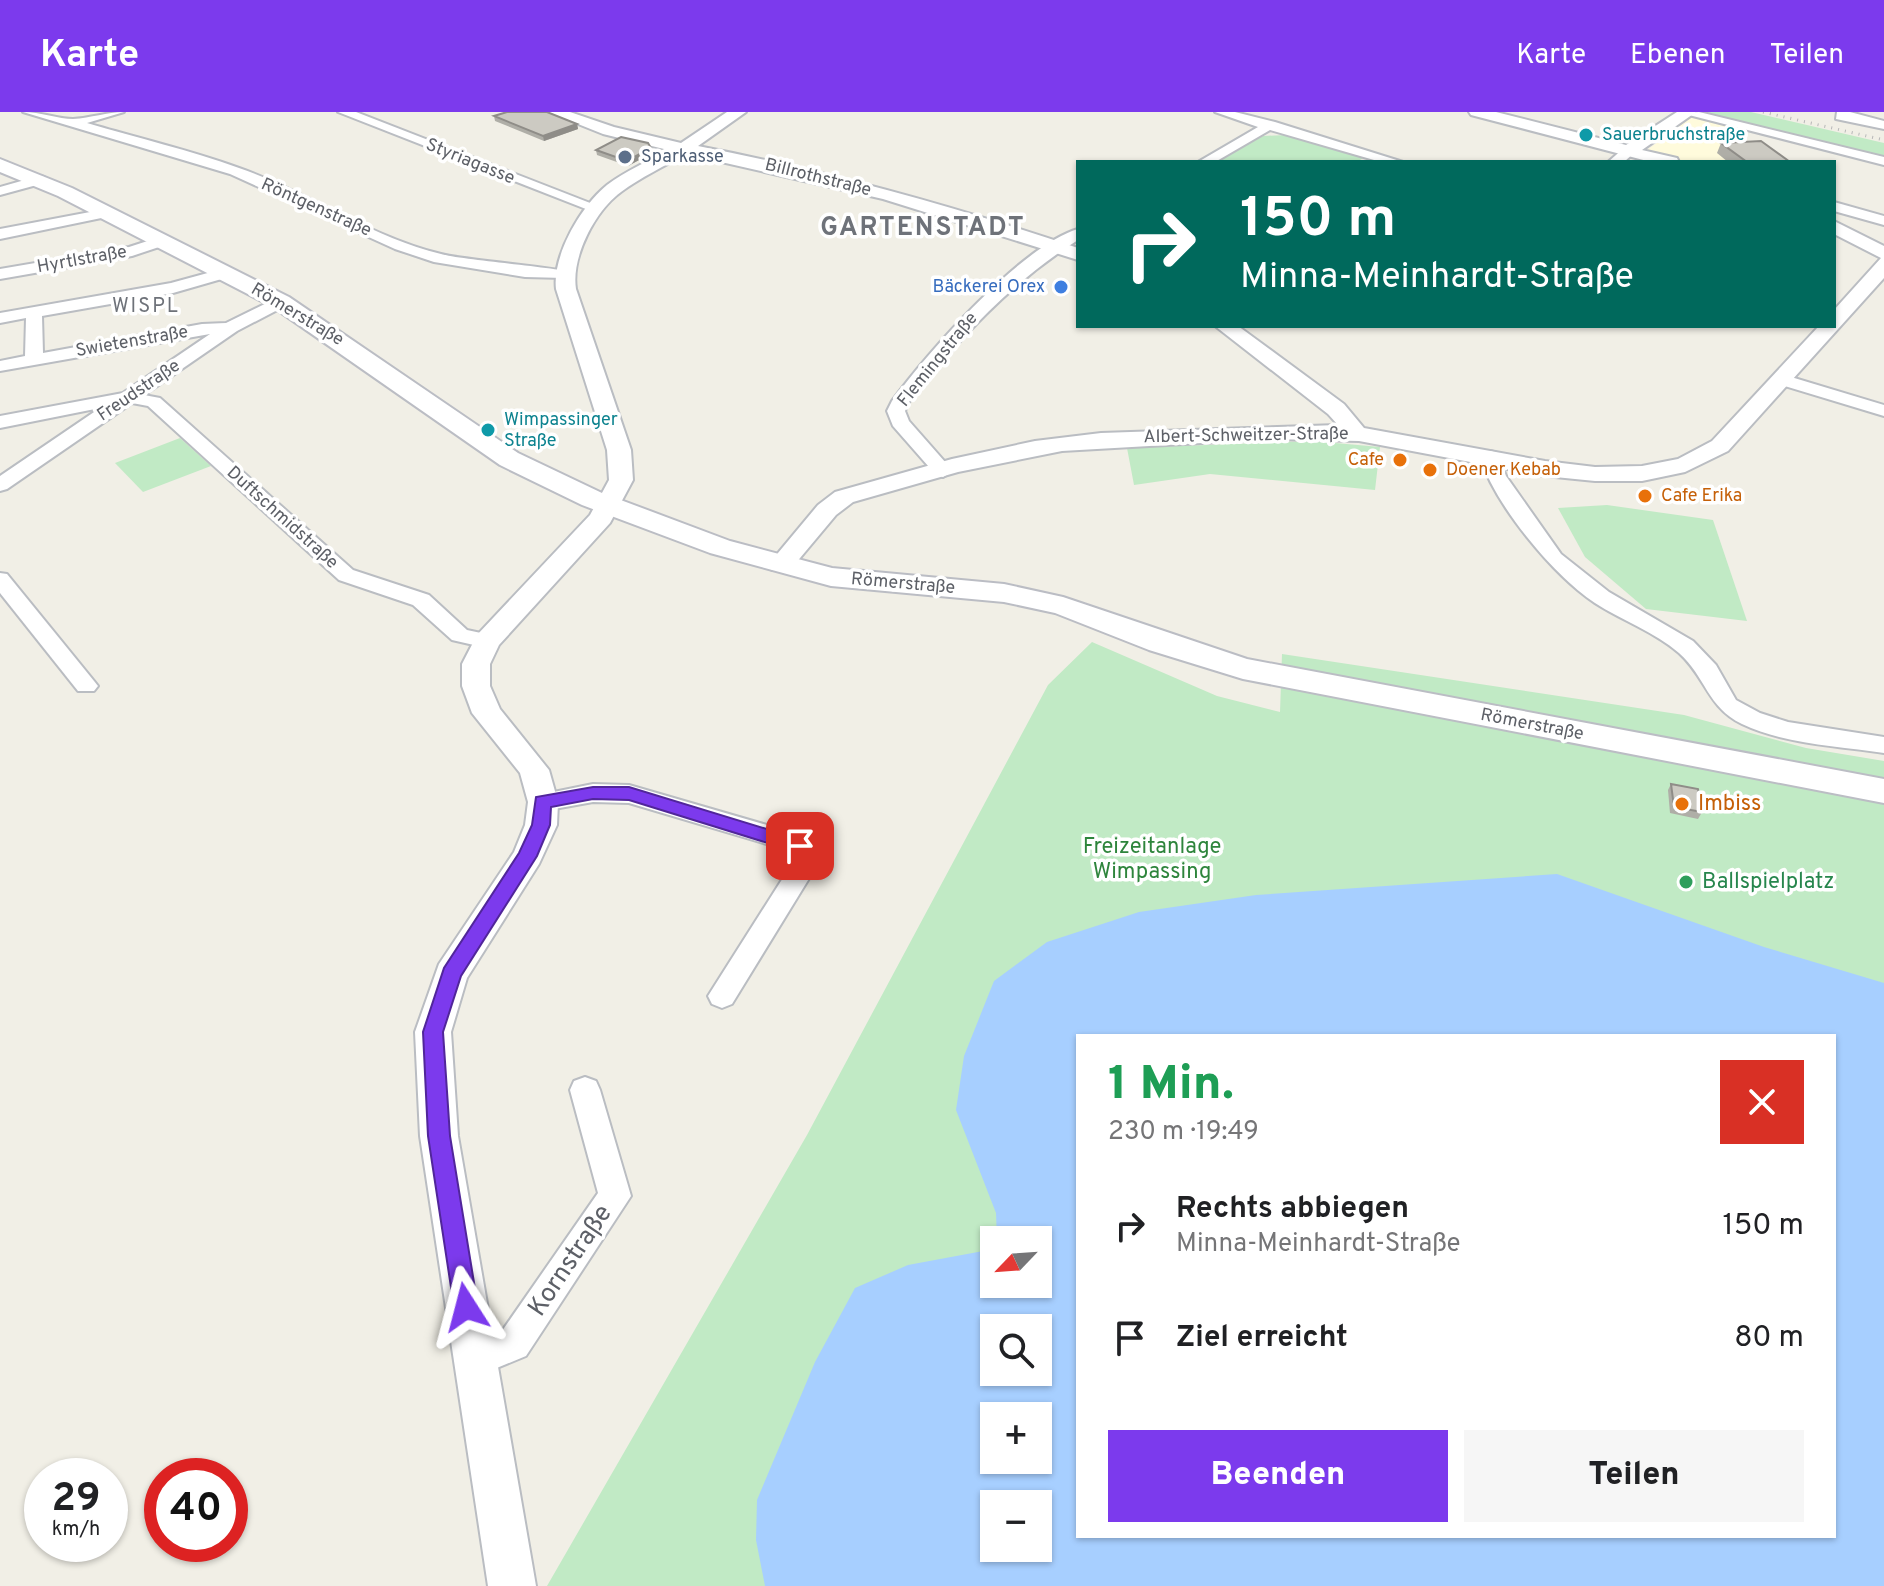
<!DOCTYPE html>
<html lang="de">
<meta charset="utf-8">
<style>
body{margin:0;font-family:Overpass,sans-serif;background:#f6f6f6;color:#202124;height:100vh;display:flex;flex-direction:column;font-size:30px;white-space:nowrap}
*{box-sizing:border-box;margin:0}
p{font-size:26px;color:#757577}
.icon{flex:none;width:44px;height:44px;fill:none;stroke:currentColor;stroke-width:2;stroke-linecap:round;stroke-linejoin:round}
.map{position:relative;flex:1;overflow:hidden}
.details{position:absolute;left:1076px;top:922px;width:760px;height:504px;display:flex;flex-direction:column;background:#fff;border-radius:0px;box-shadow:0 2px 6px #0004}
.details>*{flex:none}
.hud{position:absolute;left:1076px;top:48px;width:760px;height:168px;border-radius:0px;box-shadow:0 2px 6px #0004;background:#00695c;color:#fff;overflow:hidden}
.needle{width:52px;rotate:245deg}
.tools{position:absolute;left:980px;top:1114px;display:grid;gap:16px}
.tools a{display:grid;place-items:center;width:72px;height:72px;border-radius:0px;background:#fff;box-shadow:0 2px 6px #0004;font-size:40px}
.speed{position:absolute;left:24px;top:1346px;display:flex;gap:16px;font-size:40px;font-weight:700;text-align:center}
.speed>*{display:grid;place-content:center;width:104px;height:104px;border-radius:50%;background:#fff;box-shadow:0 2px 6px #0004;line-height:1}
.speed small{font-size:20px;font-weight:400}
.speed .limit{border:12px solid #d22;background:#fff;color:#111}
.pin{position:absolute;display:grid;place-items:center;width:68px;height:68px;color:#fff;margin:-34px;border-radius:16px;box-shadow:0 4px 12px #0006}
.me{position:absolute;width:88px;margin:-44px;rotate:351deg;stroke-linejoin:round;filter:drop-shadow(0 0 6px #0008)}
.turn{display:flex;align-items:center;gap:28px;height:168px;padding:0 32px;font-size:36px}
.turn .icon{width:104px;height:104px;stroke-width:2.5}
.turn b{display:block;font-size:56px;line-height:68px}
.round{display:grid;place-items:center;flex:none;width:84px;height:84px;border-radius:0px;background:#f6f6f6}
.summary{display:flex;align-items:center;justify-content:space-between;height:136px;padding:0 32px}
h1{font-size:48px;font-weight:800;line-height:60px;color:#1e9e55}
.button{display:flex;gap:16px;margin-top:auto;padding:16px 32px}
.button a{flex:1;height:92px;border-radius:0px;background:#7c3aed;color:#fff;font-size:32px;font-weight:800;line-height:92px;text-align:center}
.button a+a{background:#f6f6f6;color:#202124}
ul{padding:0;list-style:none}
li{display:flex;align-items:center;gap:24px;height:112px;padding:0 32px}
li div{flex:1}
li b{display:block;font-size:30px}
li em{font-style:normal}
header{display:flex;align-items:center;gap:48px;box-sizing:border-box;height:112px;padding:0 40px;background:#7c3aed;color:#fff}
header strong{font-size:38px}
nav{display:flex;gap:44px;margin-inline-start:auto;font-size:28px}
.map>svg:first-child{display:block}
</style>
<header>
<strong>Karte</strong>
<nav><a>Karte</a><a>Ebenen</a><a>Teilen</a></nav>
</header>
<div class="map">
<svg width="1884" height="1474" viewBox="0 0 1884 1474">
<rect width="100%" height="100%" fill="#f1efe6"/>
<!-- commercial -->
<path fill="#fffbdc" d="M 1696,2 L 1753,16 L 1735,31 L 1772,50 L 1683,50 L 1647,38 Z"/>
<!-- green -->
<g fill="#c1eac5" fill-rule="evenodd">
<path d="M 1687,0 L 1751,0 L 1884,31 L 1884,48 Z"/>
<path d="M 1286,23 L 1363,46 L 1357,50 L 1215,50 L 1263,24 Z"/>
<path d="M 180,326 L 211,354 L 143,380 L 115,351 Z"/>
<path d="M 1313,329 L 1380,335 L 1375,378 L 1210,362 L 1134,373 L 1127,336 Z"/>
<path d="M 1607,393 L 1713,408 L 1747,509 L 1646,497 L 1585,445 L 1558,396 Z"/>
<path d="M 1092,530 L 1217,584 L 1280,600 L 1282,542 L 1684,603 L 1806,636 L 1884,649 L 1884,1474 L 547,1474 L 807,1023 L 1048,573 ZM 1078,924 L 1834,924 L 1834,1424 L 1078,1424 ZM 994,1128 L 1038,1128 L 1038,1172 L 994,1172 ZM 994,1216 L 1038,1216 L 1038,1260 L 994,1260 ZM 994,1304 L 1038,1304 L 1038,1348 L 994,1348 ZM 994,1392 L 1038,1392 L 1038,1436 L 994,1436 Z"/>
</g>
<!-- water -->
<path fill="#a7cfff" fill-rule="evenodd" d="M 1557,762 L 1764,835 L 1884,871 L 1884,1474 L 765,1474 L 756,1428 L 757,1388 L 815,1250 L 855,1176 L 908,1153 L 994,1137 L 994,1172 L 1038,1172 L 1038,1128 L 997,1128 L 996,1101 L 956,998 L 964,944 L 994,869 L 1047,830 L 1139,800 L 1256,783 ZM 1834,924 L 1834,1424 L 1078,1424 L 1078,924 ZM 1038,1216 L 1038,1260 L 994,1260 L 994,1216 ZM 1038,1304 L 1038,1348 L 994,1348 L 994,1304 ZM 994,1392 L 1038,1392 L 1038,1436 L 994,1436 Z"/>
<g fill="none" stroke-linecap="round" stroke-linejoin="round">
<!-- minor casing -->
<g stroke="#babdc2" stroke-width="4">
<g id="minor">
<path d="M 23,0 C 40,0 59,7 73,7 C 91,6 107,0 124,0 L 87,11 C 137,26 190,38 239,56 C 308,80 370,125 441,142 C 461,148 566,156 572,161 L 564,166 L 525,165 L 434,150 L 395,137 L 230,62 Z"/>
<path d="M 338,0 L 356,0 L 603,96 L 601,99 L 591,99 Z"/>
<path d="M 1215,0 L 1235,0 L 1275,10 L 1403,50 L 1381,50 L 1270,18 L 1215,50 L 1198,50 L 1258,15 Z"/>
<path d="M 1699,0 L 1884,45 L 1884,53 L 1681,1 Z"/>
<path d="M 1837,0 L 1850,0 L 1884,9 L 1884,17 L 1836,7 Z"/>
<path d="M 1624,36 L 1636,39 L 1624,50 L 1608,50 Z"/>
<path d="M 39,64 L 44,65 L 44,71 L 0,83 L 0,75 Z"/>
<path d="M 1834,90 L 1884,104 L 1884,113 L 1834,99 Z"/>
<path d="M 106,97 L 111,98 L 111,104 L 0,127 L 0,117 Z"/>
<path d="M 1078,117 L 1078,128 C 1010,171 958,228 909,290 L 905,299 L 909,309 L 953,359 L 943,365 L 936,363 L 893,314 L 887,299 L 892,289 C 927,241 1021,134 1078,117 Z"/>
<path d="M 163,124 L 171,129 L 168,132 L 132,144 L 0,167 L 0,157 L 129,135 Z"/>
<path d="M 226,156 L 232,158 L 232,164 L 173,181 L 42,204 L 43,241 L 202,212 L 226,211 L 275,187 L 287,187 L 287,193 L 237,219 L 144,283 L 160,286 L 353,458 L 429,483 L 467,518 L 495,524 L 498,529 L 495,534 L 487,536 L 452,528 L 413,493 L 339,468 L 148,294 L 132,291 L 7,377 L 0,379 L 0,364 L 100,296 L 0,316 L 0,304 L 123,281 L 210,222 L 0,259 L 0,249 L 25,244 L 26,206 L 0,211 L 0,201 L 171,171 Z"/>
<path d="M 1781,262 L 1884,293 L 1884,304 L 1775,271 L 1772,267 Z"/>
<path d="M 1490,339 L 1497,341 L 1506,364 L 1561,442 L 1609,480 L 1693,529 L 1716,553 L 1736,588 L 1760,601 L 1788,610 L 1884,625 L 1884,641 C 1838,634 1784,632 1742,612 C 1707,595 1706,565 1679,541 C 1655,520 1621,508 1595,491 C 1553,463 1495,393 1480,345 Z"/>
<path d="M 0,461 L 7,462 L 94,569 L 98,574 L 94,579 L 78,579 L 0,481 Z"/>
<path d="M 593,672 L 629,673 L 798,722 L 816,733 L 820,740 L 813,760 L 732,892 L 722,896 L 712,892 L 708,884 L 788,758 L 793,744 L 780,736 L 629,691 L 593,690 L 543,699 L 534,696 L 530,690 L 534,684 Z"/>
<path d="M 585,965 L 596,969 L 600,978 L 631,1084 L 526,1244 L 475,1265 L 463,1259 L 457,1247 L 463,1235 L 502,1219 L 598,1081 L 570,978 L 574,969 Z"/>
</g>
</g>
<!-- tertiary casing -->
<g stroke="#babdc2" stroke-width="4">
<g id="tertiary">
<path d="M 548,0 L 570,0 L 614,15 L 681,31 L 727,0 L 746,0 L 698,34 C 827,59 953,94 1078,136 L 1078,148 L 883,87 L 686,42 C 665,54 641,65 621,80 C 595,99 571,145 576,177 L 631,338 L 633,368 L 610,411 L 499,533 L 490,552 L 490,574 L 500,597 L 549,658 L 558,690 L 557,713 L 539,752 L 467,866 L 451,920 L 458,1024 L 536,1474 L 488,1474 L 420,1024 L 415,920 L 439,852 L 514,740 L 525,713 L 528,690 L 520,661 L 472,601 L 462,574 L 462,552 L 477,523 L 590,403 L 609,368 L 607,338 L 556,177 C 552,144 581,94 607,73 C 625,59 649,49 668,38 L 603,22 Z"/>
<path d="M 1469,0 L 1496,0 L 1626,33 L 1677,0 L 1696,0 L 1642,38 L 1677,46 L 1679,50 L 1651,50 L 1471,3 Z"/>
<path d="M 1834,109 L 1884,134 L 1884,166 L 1728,339 L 1685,360 L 1642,369 L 1595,369 L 1545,364 L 1359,329 L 1272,327 L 1062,339 L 958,360 L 853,390 L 836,403 L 790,458 L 772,458 L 768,453 L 818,393 L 835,380 L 952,347 L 1035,329 L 1101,321 L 1338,313 L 1328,302 L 1215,214 L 1238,214 L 1344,292 L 1364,316 L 1545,349 L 1595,355 L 1642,354 L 1678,347 L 1712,329 L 1819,214 L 1834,214 L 1834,198 L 1881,146 L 1834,122 Z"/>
</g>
</g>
<!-- secondary casing -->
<g stroke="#bbbdc4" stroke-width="4">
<path id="secondary" d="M 0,47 L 72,76 L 289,185 L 518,341 L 602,381 L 730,429 L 832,456 L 1004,472 L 1063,485 L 1247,547 L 1884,667 L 1884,691 L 1243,567 L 1149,538 L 1055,501 L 1004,490 L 831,474 L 710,441 L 582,393 L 500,353 L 273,195 L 58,84 L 0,60 Z"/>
</g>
<!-- minor -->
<use href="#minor" fill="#fff" fill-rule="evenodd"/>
<!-- tertiary -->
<use href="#tertiary" fill="#fff" fill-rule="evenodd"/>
<!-- secondary -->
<use href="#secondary" fill="#fff" fill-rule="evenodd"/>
<!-- rail -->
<path stroke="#b7b7b8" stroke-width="3" stroke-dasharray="1 6" stroke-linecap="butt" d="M 1763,0 L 1884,28"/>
</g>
<!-- wall -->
<g fill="#afaea7">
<path d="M 494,4 L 577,12 L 578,17 L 544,29 L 495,9 Z"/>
<path d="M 1721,31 L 1790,50 L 1728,50 L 1717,41 Z"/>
<path d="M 596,38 L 652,41 L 628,54 L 597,43 Z"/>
<path d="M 1671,672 L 1702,700 L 1698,707 L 1670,701 L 1668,678 Z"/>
</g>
<!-- shaded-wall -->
<g fill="#8f8d88">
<path d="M 577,12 L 578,17 L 544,29 L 543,24 Z"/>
<path d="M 651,36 L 652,41 L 628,54 L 627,49 Z"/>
</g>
<!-- building -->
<g fill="#cccac2" stroke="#8f8d88" stroke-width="2">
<path d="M 507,0 L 547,0 L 577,12 L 543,24 L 494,4 Z"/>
<path d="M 621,25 L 648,31 L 651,36 L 627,49 L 596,38 Z"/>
<path d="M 1761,29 L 1790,50 L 1747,50 L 1721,31 Z"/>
<path d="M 1671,672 L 1698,677 L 1702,700 L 1674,695 Z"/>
</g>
<!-- route -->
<path fill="#7c3aed" stroke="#51269a" stroke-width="2" d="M 593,675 L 629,675 L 806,729 L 809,734 L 800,741 L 629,688 L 593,687 L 551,695 L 550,713 L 537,744 L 461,864 L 443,920 L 450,1024 L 478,1195 L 475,1204 L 466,1207 L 458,1204 L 454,1195 L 428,1024 L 423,920 L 444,856 L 519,741 L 532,713 L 536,685 Z"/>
<!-- markers -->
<g fill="#0f9aa8" stroke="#fff" stroke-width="3">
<circle cx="1586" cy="23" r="8"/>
<circle cx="488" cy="318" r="8"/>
</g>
<circle fill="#5c6f8a" stroke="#fff" stroke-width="3" cx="625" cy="45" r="8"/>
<circle fill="#3f7fe0" stroke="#fff" stroke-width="3" cx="1061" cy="175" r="8"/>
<g fill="#e8710a" stroke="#fff" stroke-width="3">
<circle cx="1400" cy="348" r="8"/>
<circle cx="1430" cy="358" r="8"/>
<circle cx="1645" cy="384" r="8"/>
<circle cx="1682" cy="692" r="8"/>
</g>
<circle fill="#2e9e5b" stroke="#fff" stroke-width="3" cx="1686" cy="770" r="8"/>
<g text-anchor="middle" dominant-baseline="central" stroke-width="7" stroke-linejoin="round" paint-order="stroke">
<!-- far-culture labels -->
<g font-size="18" fill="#0d838f" stroke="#fff" text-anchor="start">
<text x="1602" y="23">Sauerbruchstraße</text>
<text x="504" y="308">Wimpassinger<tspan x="504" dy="21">Straße</tspan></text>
</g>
<!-- far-service labels -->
<g font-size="18" fill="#4e5e75" stroke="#fff" text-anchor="start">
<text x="641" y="45">Sparkasse</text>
</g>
<!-- far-street labels -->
<g font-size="18" fill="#5d6067" stroke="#fff">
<text transform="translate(470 50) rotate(22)">Styriagasse</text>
<text transform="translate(818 66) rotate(14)">Billrothstraße</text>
<text transform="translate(316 96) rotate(24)">Röntgenstraße</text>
<text transform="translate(82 148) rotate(-10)">Hyrtlstraße</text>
<text transform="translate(297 203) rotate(31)">Römerstraße</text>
<text transform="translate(132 230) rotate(-10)">Swietenstraße</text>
<text transform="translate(938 248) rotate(-51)">Flemingstraße</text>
<text transform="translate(139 279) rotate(-34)">Freudstraße</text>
<text transform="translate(1246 324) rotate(-1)">Albert-Schweitzer-Straße</text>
<text transform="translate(282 406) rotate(42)">Duftschmidstraße</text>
<text transform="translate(903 472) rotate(5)">Römerstraße</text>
<text transform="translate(1532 613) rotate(11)">Römerstraße</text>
</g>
<!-- far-shop labels -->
<g font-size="18" fill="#366cbe" stroke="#fff" text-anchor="end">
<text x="1045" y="175">Bäckerei Orex</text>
</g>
<!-- far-food labels -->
<g font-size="18" fill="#c56008" stroke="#fff" text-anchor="start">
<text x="1384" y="348" text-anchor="end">Cafe</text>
<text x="1446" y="358">Doener Kebab</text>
<text x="1661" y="384">Cafe Erika</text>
</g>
<!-- far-neighbourhood labels -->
<g font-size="20" letter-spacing="2" fill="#6e7279" stroke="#fff">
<text x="146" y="195">WISPL</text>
</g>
<!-- food labels -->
<g font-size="22" fill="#c56008" stroke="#fff" text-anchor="start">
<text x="1698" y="692">Imbiss</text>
</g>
<!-- park labels -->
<g font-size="22" fill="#2e853c" stroke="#fff">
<text x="1152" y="735">Freizeitanlage<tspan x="1152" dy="25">Wimpassing</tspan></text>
</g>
<!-- leisure labels -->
<g font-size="22" fill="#27864d" stroke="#fff" text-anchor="start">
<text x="1702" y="770">Ballspielplatz</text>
</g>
<!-- far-district labels -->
<g font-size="26" font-weight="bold" letter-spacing="2" fill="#6e7279" stroke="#fff">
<text x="923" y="116">GARTENSTADT</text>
</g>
<!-- near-street labels -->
<g font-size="26" fill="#5d6067" stroke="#fff">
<text transform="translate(571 1149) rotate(-56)">Kornstraße</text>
</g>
</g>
</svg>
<div class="tools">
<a><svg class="needle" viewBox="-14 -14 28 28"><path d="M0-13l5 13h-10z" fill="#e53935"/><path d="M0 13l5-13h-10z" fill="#757577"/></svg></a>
<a><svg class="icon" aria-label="search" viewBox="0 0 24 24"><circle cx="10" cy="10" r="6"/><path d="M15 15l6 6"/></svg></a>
<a>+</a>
<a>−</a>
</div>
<div class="speed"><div>29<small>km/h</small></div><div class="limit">40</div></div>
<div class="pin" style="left:800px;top:734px;background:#d93025"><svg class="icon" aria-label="arrive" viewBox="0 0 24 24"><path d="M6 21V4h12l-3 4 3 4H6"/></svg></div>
<svg class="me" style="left:466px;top:1195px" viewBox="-20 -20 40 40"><path d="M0-17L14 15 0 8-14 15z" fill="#7c3aed" stroke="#fff" stroke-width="4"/></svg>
<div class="hud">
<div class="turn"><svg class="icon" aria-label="right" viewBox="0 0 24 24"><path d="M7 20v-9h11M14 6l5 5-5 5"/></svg><div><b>150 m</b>Minna-Meinhardt-Straße</div></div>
</div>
<section class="details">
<div class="summary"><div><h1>1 Min.</h1><p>230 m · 19:49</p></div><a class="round" style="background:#d93025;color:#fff"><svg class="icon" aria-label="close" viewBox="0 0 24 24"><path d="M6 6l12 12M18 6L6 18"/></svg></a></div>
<ul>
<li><svg class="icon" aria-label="right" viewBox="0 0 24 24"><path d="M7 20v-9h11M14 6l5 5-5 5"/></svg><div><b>Rechts abbiegen</b><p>Minna-Meinhardt-Straße</p></div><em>150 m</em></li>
<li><svg class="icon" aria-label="arrive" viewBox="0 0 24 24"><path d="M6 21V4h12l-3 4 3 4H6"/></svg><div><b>Ziel erreicht</b></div><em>80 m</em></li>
</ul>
<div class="button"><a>Beenden</a><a>Teilen</a></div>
</section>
</div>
